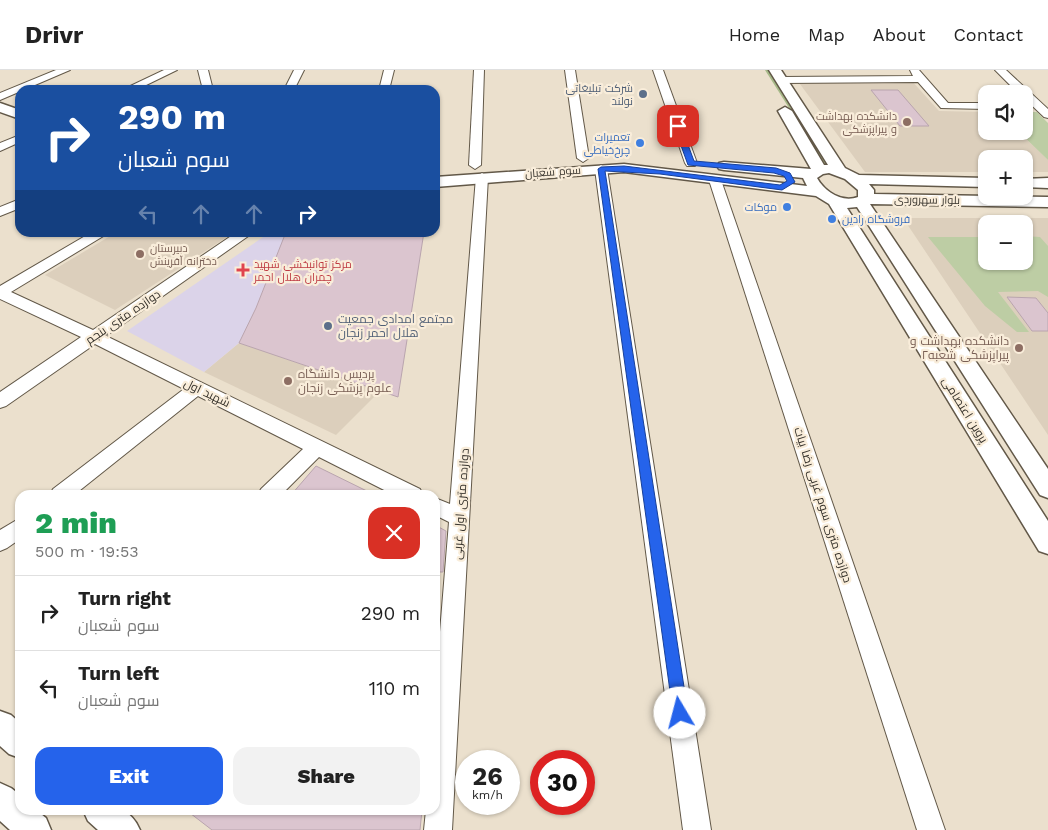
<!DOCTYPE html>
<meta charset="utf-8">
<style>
body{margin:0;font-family:"Work Sans",Cairo,sans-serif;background:#f2f2f2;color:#222;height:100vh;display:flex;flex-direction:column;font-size:19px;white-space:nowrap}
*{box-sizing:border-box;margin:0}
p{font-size:16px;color:#767676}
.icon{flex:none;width:28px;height:28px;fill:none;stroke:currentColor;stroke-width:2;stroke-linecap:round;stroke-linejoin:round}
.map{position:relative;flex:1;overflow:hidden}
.drawer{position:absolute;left:15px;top:420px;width:425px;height:325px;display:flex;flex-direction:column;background:#fff;border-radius:15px;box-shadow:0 1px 4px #0004}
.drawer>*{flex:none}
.guide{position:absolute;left:15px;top:15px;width:425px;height:152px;border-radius:15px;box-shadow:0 1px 4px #0004;background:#1a4fa0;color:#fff;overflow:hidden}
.buttons{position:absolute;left:978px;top:15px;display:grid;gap:10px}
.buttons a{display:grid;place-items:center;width:55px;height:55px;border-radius:10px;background:#fff;box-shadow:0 1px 4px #0004;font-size:25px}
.speed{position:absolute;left:455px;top:680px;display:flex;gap:10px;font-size:25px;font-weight:700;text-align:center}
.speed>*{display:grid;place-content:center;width:65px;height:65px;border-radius:50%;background:#fff;box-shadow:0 1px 4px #0004;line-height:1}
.speed small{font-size:12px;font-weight:400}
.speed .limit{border:8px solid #d22;background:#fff;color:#111}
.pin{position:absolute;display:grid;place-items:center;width:42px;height:42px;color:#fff;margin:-21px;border-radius:10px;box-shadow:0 2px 8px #0006}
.me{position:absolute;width:55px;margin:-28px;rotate:352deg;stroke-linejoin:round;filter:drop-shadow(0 0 4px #0008)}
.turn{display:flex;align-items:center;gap:18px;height:105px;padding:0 20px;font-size:22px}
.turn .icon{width:65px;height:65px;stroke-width:2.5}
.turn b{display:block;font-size:35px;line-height:42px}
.lanes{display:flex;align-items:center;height:48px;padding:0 20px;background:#0003;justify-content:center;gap:25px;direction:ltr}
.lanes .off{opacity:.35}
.round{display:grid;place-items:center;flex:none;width:52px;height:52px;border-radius:15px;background:#f2f2f2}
.overview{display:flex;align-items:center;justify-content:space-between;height:85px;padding:0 20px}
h1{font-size:30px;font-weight:800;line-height:38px;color:#1e9e55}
.button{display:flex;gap:10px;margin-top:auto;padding:10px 20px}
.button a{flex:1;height:58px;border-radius:15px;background:#2563eb;color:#fff;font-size:20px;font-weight:800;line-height:58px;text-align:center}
.button a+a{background:#f2f2f2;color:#222}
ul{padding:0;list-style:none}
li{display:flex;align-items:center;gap:15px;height:75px;padding:0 20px;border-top:1px solid #e0e0e0}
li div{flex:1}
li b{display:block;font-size:19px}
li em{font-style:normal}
header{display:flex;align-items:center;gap:30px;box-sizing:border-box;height:70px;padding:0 25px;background:#fff;border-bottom:1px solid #e0e0e0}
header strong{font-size:24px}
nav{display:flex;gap:28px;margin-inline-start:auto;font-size:18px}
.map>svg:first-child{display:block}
</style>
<header>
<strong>Drivr</strong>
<nav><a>Home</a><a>Map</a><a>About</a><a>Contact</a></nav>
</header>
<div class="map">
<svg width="1048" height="760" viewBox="0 0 1048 760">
<rect width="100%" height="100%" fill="#ebe0cd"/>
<!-- education -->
<g fill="#dccfbc" fill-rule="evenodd">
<path d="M 910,9 L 939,41 L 986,42 L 986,61 L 1018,61 L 1048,90 L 1048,102 L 1024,102 L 1024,89 L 986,89 L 986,102 L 865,102 L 797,10 Z"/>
<path d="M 903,148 L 1048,148 L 1048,365 ZM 986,154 L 1024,154 L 1024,191 L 986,191 Z"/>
<path d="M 117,162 L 233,162 L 233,163 L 115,240 L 45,205 Z"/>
<path d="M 239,273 L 380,321 L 336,365 L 204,302 Z"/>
</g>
<!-- medical -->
<path fill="#dbd3e9" d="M 269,163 L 286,163 L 256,238 L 239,273 L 204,302 L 127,261 Z"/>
<!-- green -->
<g fill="#bdcda4">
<path d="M 1024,42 L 1037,42 L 1048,53 L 1048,90 L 1018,61 L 1024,61 Z"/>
<path d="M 1024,166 L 1040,167 L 1048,176 L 1048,227 L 1038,221 L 998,222 L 1029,262 L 1017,262 L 985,236 L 928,167 L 986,167 L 986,191 L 1024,191 Z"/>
</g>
<!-- forest -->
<path fill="#a6b988" d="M 765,0 L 771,0 L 834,99 L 827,98 Z"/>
<!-- building -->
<g fill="#dbc5cf" stroke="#b9a4ae">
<path d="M 871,20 L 898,20 L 929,56 L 900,56 Z"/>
<path d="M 286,162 L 424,162 L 398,327 L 239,273 L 256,238 Z"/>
<path d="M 1007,227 L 1036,228 L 1048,243 L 1048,261 L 1032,261 Z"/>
<path d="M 316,396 L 375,425 L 291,425 Z"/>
<path d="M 435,455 L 446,461 L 443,502 L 435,502 Z"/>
<path d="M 186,740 L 422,740 L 420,760 L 212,760 Z"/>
</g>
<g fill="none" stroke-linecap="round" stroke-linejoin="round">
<!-- minor casing -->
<g stroke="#625848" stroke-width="2">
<g id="minor">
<path d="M 56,0 L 70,0 L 0,30 L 0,23 Z"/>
<path d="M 164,0 L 177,0 L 136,20 L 122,20 Z"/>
<path d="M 198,0 L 208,0 L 213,20 L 203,20 Z"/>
<path d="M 294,0 L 304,0 L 294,20 L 284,20 Z"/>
<path d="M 384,0 L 394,0 L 389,20 L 379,20 Z"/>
<path d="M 474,0 L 484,0 L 481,95 L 475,99 L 469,95 Z"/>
<path d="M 565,0 L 575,0 L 589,88 L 583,92 L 577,88 Z"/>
<path d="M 653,0 L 663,0 L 697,93 L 695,96 L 687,96 L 685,93 Z"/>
<path d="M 910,0 L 919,0 L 948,33 L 986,33 L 986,39 L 941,38 L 918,12 L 782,13 L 777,10 L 782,7 L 913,6 Z"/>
<path d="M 995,0 L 1006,0 L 1048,39 L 1048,48 L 1044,47 L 1024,28 L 1024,24 L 1019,24 Z"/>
<path d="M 20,65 L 20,72 L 0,81 L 0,73 Z"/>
<path d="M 601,95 L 607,99 L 711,760 L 683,760 L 595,99 Z"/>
<path d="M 482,103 L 488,107 L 452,760 L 424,760 L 426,740 L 435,740 L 435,623 L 449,452 L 435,445 L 435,428 L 450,434 L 476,107 Z"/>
<path d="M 715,106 L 721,110 L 945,760 L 917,760 L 709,110 Z"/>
<path d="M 20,129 L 20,138 L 0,146 L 0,137 Z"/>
<path d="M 92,162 L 110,162 L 11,222 L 93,260 L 237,162 L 254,162 L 106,266 L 420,419 L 423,425 L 394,425 L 319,387 L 281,425 L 258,425 L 261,419 L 303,379 L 198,326 L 74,425 L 50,425 L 53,419 L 184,319 L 95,274 L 6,336 L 0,338 L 0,322 L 81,267 L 0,229 L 0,216 Z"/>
<path d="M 20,448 L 20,469 L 7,478 L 0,481 L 0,460 Z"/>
</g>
</g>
<!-- major casing -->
<g stroke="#625848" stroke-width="3">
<g id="major">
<path d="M 769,0 L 781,0 L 845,98 L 859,105 L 986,108 L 986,117 L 869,114 L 874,120 L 874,124 L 1048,127 L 1048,137 L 870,134 L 1048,399 L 1048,428 L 1040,425 L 857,137 L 847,138 L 1048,451 L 1048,484 L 1039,481 L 829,134 L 816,126 L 624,102 L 435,117 L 435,107 L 624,94 L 807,116 L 803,108 L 724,100 L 719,99 L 717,96 L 719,93 L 724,92 L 811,99 L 778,41 L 785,37 L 792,41 L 824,95 L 828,95 ZM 829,103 L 845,109 L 858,120 L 858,127 C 842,133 825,122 817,108 L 823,104 Z"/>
<path d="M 0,33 L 20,40 L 20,49 L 0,42 Z"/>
<path d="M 1048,108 L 1048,118 L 1024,117 L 1024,109 Z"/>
<path d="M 0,641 L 11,645 L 20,653 L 20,688 L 9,684 L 0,676 Z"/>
<path d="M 0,713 L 11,718 L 20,725 L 20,740 L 36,740 L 46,748 L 51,760 L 10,760 L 0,751 Z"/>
<path d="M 83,740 C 109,740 128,732 140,760 L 98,760 L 88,751 Z"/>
</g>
</g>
<!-- minor -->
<use href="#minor" fill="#fff" fill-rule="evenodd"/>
<!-- major -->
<use href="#major" fill="#fff" fill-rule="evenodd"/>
</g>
<!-- route -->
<path fill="#2563eb" stroke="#184099" d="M 678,54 L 681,56 L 694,91 L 776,98 L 790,103 L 795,112 L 782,120 L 660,104 L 605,101 L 688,643 L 685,649 L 680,651 L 675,649 L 673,643 L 598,99 L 601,97 L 624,96 L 780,115 L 787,111 L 784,106 L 774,103 L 688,95 L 674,56 Z"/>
<!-- markers -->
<g fill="#5c6f8a" stroke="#f9edda" stroke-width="2">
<circle cx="643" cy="24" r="5"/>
<circle cx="328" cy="256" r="5"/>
</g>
<g fill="#8d6e63" stroke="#f9edda" stroke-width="2">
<circle cx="907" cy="52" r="5"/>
<circle cx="140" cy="184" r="5"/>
<circle cx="1019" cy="278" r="5"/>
<circle cx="288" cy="311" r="5"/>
</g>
<g fill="#3f7fe0" stroke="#f9edda" stroke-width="2">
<circle cx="640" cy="73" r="5"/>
<circle cx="787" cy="137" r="5"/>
<circle cx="832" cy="149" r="5"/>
</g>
<path fill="#e0444e" stroke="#f9edda" stroke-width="2" d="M240.5 192.5h5v5h5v5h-5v5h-5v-5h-5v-5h5z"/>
<g text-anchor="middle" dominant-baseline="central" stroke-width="4.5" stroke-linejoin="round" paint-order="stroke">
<!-- far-service labels -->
<g font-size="11" fill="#4e5e75" stroke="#f9edda" text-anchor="end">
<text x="633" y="18">شرکت تبلیغاتی<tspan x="633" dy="13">نولند</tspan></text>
</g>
<!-- far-education labels -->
<g font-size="11" fill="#785e54" stroke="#f9edda" text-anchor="end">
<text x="897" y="46">دانشکده بهداشت<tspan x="897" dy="13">و پیراپزشکی</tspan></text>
<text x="150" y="178" text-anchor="start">دبیرستان<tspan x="150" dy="13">دخترانه آفرینش</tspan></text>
</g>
<!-- far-shop labels -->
<g font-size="11" fill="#366cbe" stroke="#f9edda" text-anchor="end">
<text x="630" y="67">تعمیرات<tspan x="630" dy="13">چرخ‌خیاطی</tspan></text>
<text x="777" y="137">موکات</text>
<text x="842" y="149" text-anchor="start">فروشگاه رادین</text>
</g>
<!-- far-street labels -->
<g font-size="11" fill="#37332c" stroke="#f9edda">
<text transform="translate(553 102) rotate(-4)">سوم شعبان</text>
<text transform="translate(927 130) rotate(1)">بلوار سهروردی</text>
</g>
<!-- far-health labels -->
<g font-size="11" fill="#be3a42" stroke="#f9edda" text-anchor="start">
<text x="254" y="194">مرکز توانبخشی شهید<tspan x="254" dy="13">چمران هلال احمر</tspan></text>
</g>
<!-- street labels -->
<g font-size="12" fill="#37332c" stroke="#f9edda">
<text transform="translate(123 247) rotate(-34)">دوازده متری پنجم</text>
<text transform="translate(207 323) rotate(26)">شهید اول</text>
<text transform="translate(965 340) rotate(58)">پروین اعتصامی</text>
<text transform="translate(461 434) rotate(-86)">دوازده متری اول غربی</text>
<text transform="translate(823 435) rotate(72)">دوازده متری سوم غربی رضا بیات</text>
</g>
<!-- service labels -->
<g font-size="12" fill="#4e5e75" stroke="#f9edda" text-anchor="start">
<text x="338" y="249">مجتمع امدادی جمعیت<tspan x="338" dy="14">هلال احمر زنجان</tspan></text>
</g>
<!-- education labels -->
<g font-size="12" fill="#785e54" stroke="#f9edda" text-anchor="end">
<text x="1009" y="271">دانشکده بهداشت و<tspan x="1009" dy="14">پیراپزشکى شعبه۲</tspan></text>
<text x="298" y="304" text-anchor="start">پردیس دانشگاه<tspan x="298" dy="14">علوم پزشکى زنجان</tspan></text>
</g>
</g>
</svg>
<div class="buttons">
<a><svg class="icon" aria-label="sound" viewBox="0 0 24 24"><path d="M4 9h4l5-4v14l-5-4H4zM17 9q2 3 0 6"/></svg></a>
<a>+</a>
<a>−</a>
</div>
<div class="speed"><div>26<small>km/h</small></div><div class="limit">30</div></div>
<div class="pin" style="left:678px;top:56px;background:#d93025"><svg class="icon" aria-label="arrive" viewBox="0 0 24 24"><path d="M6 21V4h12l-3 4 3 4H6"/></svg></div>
<svg class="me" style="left:680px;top:643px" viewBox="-20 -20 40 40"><circle r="19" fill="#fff"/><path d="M0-13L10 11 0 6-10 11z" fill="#2563eb"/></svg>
<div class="guide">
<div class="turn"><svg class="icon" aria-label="right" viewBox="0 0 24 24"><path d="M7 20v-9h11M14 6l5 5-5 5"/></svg><div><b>290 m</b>سوم شعبان</div></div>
<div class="lanes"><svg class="icon off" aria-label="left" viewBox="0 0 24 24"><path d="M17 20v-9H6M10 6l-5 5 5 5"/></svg><svg class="icon off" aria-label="ahead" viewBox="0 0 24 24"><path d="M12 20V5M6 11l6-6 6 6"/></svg><svg class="icon off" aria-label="ahead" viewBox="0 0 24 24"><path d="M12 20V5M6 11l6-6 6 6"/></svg><svg class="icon" aria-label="right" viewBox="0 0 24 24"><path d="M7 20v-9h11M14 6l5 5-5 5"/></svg></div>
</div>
<section class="drawer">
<div class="overview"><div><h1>2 min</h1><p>500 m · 19:53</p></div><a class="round" style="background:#d93025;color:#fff"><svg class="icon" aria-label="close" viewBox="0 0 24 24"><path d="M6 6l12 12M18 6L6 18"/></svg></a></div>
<ul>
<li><svg class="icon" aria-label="right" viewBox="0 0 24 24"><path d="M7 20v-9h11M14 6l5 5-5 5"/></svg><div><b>Turn right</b><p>سوم شعبان</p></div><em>290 m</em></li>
<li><svg class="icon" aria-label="left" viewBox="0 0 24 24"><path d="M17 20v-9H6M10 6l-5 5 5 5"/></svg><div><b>Turn left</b><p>سوم شعبان</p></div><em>110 m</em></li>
</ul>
<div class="button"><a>Exit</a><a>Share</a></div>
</section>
</div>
